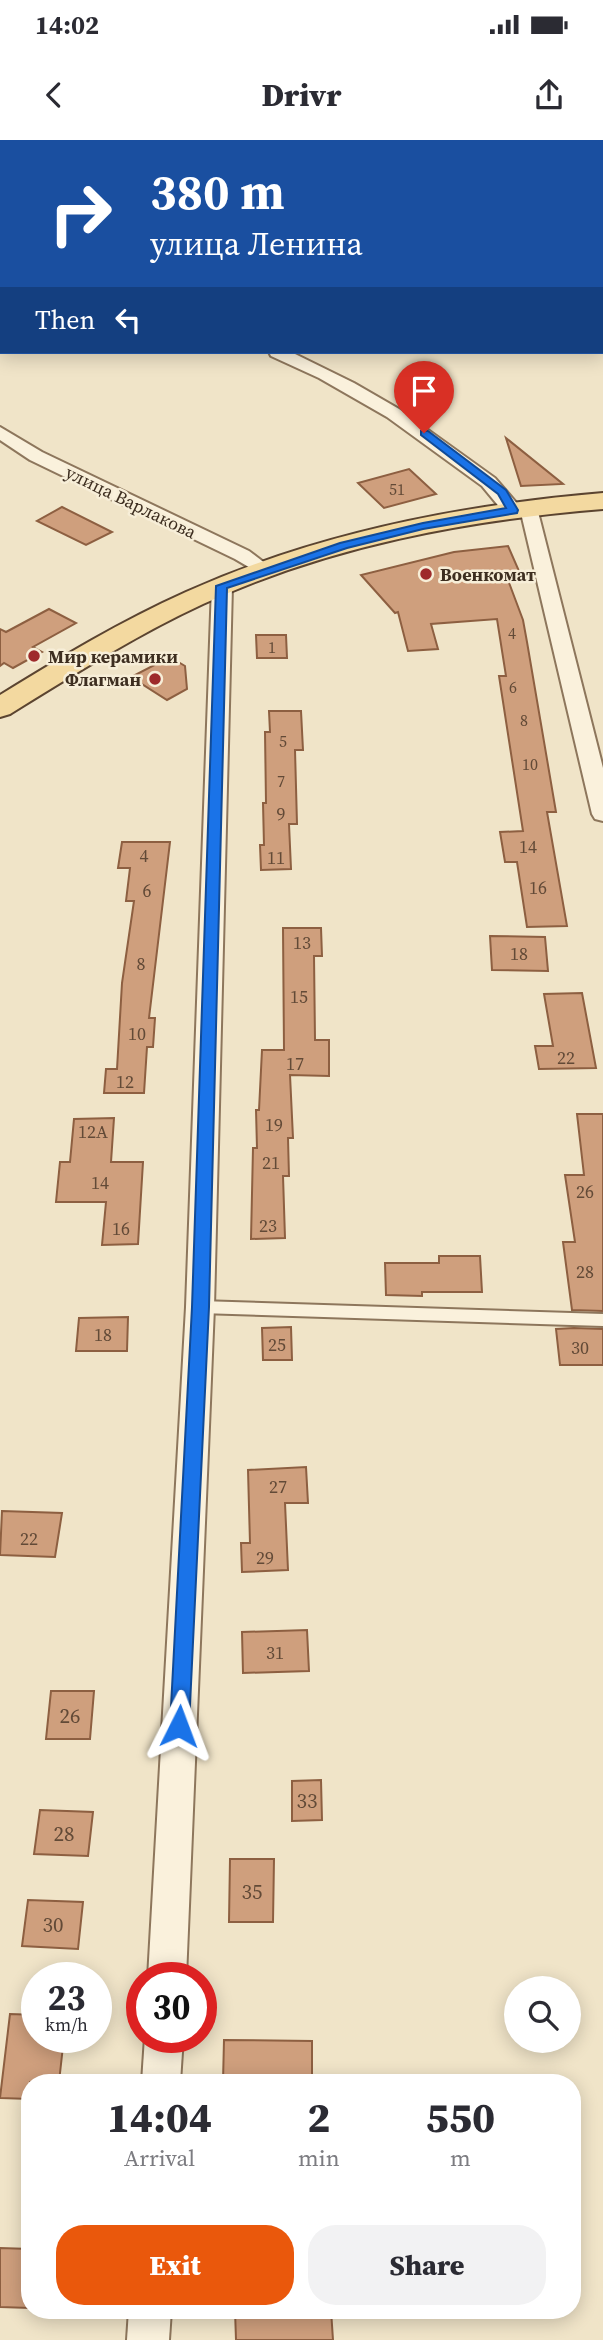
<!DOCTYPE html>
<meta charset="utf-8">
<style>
body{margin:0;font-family:"Source Serif 4",serif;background:#f2f2f3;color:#2b2b33;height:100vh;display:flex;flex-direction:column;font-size:26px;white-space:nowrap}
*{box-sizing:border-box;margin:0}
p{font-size:23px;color:#7c7c81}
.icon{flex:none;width:38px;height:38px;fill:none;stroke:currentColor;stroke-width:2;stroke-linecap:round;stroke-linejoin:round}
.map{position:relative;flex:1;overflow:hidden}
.drawer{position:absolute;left:21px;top:1934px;width:560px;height:245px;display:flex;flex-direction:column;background:#fff;border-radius:28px;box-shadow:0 4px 18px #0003}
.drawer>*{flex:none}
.top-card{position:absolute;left:0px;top:0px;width:604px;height:214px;box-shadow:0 4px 18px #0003;background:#1a4fa0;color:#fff;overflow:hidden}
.tools{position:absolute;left:504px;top:1836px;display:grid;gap:14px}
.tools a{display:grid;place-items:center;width:77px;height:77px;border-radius:50%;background:#fff;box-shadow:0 4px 18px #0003;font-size:35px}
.speed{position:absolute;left:21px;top:1822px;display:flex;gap:14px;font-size:35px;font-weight:700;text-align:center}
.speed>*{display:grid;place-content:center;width:91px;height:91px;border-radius:50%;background:#fff;box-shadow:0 4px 18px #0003;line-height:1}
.speed small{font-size:18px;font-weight:400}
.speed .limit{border:10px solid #d22;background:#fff;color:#111}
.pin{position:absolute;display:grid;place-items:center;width:60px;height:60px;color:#fff;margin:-72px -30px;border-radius:50% 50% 50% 0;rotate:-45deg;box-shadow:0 0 7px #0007}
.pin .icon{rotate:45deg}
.me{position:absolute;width:77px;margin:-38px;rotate:3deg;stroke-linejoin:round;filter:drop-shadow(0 0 5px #0008)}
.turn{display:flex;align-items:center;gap:24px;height:147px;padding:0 35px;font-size:32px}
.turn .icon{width:91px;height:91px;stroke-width:2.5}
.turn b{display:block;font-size:49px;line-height:60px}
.then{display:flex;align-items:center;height:66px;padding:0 35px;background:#0003;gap:14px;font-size:26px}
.eta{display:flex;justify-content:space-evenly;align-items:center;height:119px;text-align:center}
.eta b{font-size:42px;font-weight:800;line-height:49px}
.primary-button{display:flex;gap:14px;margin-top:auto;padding:14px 35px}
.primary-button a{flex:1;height:80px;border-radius:28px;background:#ea580c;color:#fff;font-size:28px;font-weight:800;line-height:80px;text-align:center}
.primary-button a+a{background:#f2f2f3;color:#2b2b33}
.status{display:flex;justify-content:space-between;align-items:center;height:49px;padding:0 35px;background:#fff;direction:ltr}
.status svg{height:19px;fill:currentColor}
header{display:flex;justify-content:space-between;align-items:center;height:91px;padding:0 35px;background:#fff;font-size:32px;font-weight:800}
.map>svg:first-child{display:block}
</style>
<div class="status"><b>14:02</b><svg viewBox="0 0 49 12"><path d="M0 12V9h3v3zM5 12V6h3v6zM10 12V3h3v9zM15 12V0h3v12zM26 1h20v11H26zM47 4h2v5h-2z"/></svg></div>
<header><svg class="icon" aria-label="back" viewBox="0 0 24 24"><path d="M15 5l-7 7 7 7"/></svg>Drivr<svg class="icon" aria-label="share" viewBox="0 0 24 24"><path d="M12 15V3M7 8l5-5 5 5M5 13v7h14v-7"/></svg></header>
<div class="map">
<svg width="603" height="2200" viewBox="0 0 603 2200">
<rect width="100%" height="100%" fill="#f0e4c8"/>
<!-- building -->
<g fill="#cf9f7d" stroke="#8d5f41" stroke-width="2">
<path d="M 506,298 L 563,344 L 521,346 Z"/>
<path d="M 409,329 L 436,354 L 384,368 L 358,343 Z"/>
<path d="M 62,367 L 112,392 L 86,405 L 37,381 Z"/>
<path d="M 508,406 L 519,431 L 505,432 L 523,480 L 527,502 L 556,672 L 547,672 L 567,786 L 527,787 L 517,722 L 505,722 L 500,692 L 523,691 L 499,536 L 506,536 L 497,479 L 431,484 L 438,509 L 408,511 L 398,472 L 395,473 L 361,435 L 454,412 Z"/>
<path d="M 49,469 L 76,483 L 33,507 L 42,512 L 13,528 L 4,523 L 0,526 L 0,489 L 6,492 Z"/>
<path d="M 256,495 L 286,495 L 287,518 L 257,518 Z"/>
<path d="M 170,517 L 185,526 L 187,549 L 167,560 L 131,537 Z"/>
<path d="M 269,571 L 301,571 L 303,610 L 295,610 L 297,684 L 289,684 L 291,729 L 261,730 L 260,705 L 264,705 L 263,663 L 266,663 L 265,592 L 270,592 Z"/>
<path d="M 122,702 L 170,702 L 149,878 L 155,878 L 153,907 L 147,907 L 144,953 L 104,953 L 106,929 L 117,929 L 122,843 L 134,761 L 126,761 L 130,728 L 118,728 Z"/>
<path d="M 283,788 L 321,788 L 322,816 L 314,816 L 315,900 L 329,900 L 329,936 L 290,935 L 293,998 L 288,998 L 289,1036 L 283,1036 L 285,1098 L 251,1099 L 253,1008 L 257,1008 L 256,970 L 259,970 L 262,910 L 284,910 Z"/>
<path d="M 490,796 L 545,797 L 548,831 L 492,830 Z"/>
<path d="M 582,853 L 596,928 L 539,929 L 535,906 L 553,906 L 544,854 Z"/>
<path d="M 577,974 L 603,974 L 603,1171 L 572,1170 L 563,1102 L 575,1102 L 565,1035 L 584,1035 Z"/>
<path d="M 114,978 L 111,1022 L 143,1022 L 138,1104 L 102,1105 L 106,1062 L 56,1062 L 60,1022 L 70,1022 L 74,979 Z"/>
<path d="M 439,1116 L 480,1116 L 482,1152 L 422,1152 L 422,1156 L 386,1155 L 385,1123 L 439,1123 Z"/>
<path d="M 128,1177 L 127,1211 L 76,1211 L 79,1178 Z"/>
<path d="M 291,1187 L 292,1220 L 263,1220 L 262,1188 Z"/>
<path d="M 574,1188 L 603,1189 L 603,1225 L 560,1225 L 556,1189 Z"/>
<path d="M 306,1327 L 308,1363 L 285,1363 L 288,1430 L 242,1432 L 241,1403 L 250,1403 L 248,1330 Z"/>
<path d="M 2,1371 L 62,1373 L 55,1417 L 0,1415 Z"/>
<path d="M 307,1490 L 309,1531 L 243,1533 L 242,1492 Z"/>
<path d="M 51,1551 L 94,1551 L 90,1599 L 46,1599 Z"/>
<path d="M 321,1640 L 322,1680 L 292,1681 L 292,1641 Z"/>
<path d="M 40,1670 L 93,1672 L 88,1716 L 34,1714 Z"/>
<path d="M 230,1719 L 274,1719 L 273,1782 L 229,1782 Z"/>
<path d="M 28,1760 L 83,1762 L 78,1809 L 22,1806 Z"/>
<path d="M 10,1874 L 37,1875 L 37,1897 L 64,1897 L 59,1942 L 30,1942 L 30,1959 L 0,1958 Z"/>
<path d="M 224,1900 L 312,1901 L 312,1942 L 223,1942 Z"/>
<path d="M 0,2108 L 30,2109 L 30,2168 L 0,2167 Z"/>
<path d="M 235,2170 L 331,2170 L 333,2200 L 236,2200 Z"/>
</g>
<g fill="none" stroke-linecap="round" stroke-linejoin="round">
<!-- lane casing -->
<g stroke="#8d765c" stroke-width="4">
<path id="lane" d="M 200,1161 L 603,1174 L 603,1186 L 200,1173 L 195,1171 L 193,1167 L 195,1163 Z"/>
</g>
<!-- street casing -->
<g stroke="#8d765c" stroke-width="4">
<g id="street">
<path d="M 117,0 L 134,0 L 135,2 L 118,2 Z"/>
<rect x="602" y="18" width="1" height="8"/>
<path d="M 0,88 L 2,89 L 2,99 L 0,98 Z"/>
<rect x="602" y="173" width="1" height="11"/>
<path d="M 269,212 L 291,212 L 354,243 L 399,269 L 495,338 L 520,367 L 529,362 L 536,364 L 603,628 L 603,681 L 595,679 L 592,674 L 521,373 L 513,377 L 506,375 L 482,346 L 387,277 L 319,238 L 271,216 Z"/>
<path d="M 0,287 L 42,312 L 249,411 L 274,430 L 264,436 L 235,419 L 30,320 L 0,300 Z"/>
<path d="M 222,440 L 229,442 L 232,446 L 214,1167 L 186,1838 L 148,1838 L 186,1167 L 212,446 L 215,442 Z"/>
<path d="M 145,1897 L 183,1897 L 180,1942 L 142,1942 Z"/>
<path d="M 129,2170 L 171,2170 L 169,2200 L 127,2200 Z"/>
</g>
</g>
<!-- secondary casing -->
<g stroke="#6f573f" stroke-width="4">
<g id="secondary">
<path d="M 497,0 L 519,0 L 521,2 L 498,2 Z"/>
<rect x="602" y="28" width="1" height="12"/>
</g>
</g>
<!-- primary casing -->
<g stroke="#5b4430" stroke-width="4">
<path id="primary" d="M 603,353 L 603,369 C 466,380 329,406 203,464 C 136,495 73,535 10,574 L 0,577 L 0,555 C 60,518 121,481 186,452 C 317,393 460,365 603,353 Z"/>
</g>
<!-- lane -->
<use href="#lane" fill="#faf1dc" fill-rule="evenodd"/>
<!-- street -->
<use href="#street" fill="#faf1dc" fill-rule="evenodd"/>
<!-- secondary -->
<use href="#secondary" fill="#faf1dc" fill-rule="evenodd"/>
<!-- primary -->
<use href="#primary" fill="#f3d9a0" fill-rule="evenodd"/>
</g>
<!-- route -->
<path fill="#1a73e8" stroke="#114b97" stroke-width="2" d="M 421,291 L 428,291 L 506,350 L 518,370 L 517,373 L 423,389 L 347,408 L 227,448 L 209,1167 L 189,1586 L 186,1592 L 179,1595 L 173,1592 L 170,1586 L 192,1167 L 216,446 L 340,403 L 423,383 L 506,368 L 498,354 L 421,295 Z"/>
<!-- markers -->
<g fill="#9e2a2b" stroke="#f7eed8" stroke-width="2.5">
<circle cx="426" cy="434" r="7"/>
<circle cx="34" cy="516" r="7"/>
<circle cx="155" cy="539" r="7"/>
</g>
<g text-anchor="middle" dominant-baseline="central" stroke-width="5" stroke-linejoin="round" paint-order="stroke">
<!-- far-number labels -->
<g font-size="16" fill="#624a37">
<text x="397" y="349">51</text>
<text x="512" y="493">4</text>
<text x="272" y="507">1</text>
<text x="513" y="547">6</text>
<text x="524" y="580">8</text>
<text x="283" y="601">5</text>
<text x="530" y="624">10</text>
<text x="281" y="641">7</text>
</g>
<!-- far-street labels -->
<g font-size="18" fill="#3d2e20" stroke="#f7eed8">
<text transform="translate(131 362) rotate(26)">улица Варлакова</text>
</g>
<!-- far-poi labels -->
<g font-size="18" font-weight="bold" fill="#3d2e20" stroke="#f7eed8" text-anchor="start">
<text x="440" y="434">Военкомат</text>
<text x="48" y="516">Мир керамики</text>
<text x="141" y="539" text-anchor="end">Флагман</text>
</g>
<!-- number labels -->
<g font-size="18" fill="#624a37">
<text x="281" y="673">9</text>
<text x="528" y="706">14</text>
<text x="144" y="715">4</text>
<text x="276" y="717">11</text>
<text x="538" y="747">16</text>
<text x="147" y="750">6</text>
<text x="302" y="802">13</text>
<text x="519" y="813">18</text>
<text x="141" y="823">8</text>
<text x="299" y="856">15</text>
<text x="137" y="893">10</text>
<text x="566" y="917">22</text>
<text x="295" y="923">17</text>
<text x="125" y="941">12</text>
<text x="274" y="984">19</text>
<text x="93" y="991">12А</text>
<text x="271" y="1022">21</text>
<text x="100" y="1042">14</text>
<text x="585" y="1051">26</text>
<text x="268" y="1085">23</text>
<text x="121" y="1088">16</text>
<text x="585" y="1131">28</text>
<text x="103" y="1194">18</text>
<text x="277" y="1204">25</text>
<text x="580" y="1207">30</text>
<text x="278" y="1346">27</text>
<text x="29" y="1398">22</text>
<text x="265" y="1417">29</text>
<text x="275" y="1512">31</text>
</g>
<!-- near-number labels -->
<g font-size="21" fill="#624a37">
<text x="70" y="1575">26</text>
<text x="307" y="1660">33</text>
<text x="64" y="1693">28</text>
<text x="252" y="1751">35</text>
<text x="53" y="1784">30</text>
</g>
</g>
</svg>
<div class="tools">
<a><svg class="icon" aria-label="search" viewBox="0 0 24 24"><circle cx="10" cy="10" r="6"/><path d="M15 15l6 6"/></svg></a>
</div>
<div class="speed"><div>23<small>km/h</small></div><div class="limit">30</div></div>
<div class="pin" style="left:424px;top:293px;background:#d93025"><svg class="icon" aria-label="arrive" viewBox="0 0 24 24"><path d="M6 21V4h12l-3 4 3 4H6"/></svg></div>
<svg class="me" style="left:179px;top:1586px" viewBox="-20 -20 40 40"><path d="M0-17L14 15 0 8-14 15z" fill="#1a73e8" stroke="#fff" stroke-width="4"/></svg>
<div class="top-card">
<div class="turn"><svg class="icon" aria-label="right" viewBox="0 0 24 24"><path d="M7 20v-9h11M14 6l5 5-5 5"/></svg><div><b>380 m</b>улица Ленина</div></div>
<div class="then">Then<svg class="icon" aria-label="left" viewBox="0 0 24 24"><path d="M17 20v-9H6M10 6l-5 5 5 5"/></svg></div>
</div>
<section class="drawer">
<div class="eta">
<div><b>14:04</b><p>Arrival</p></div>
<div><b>2</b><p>min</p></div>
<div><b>550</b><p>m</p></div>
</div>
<div class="primary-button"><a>Exit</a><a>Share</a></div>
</section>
</div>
